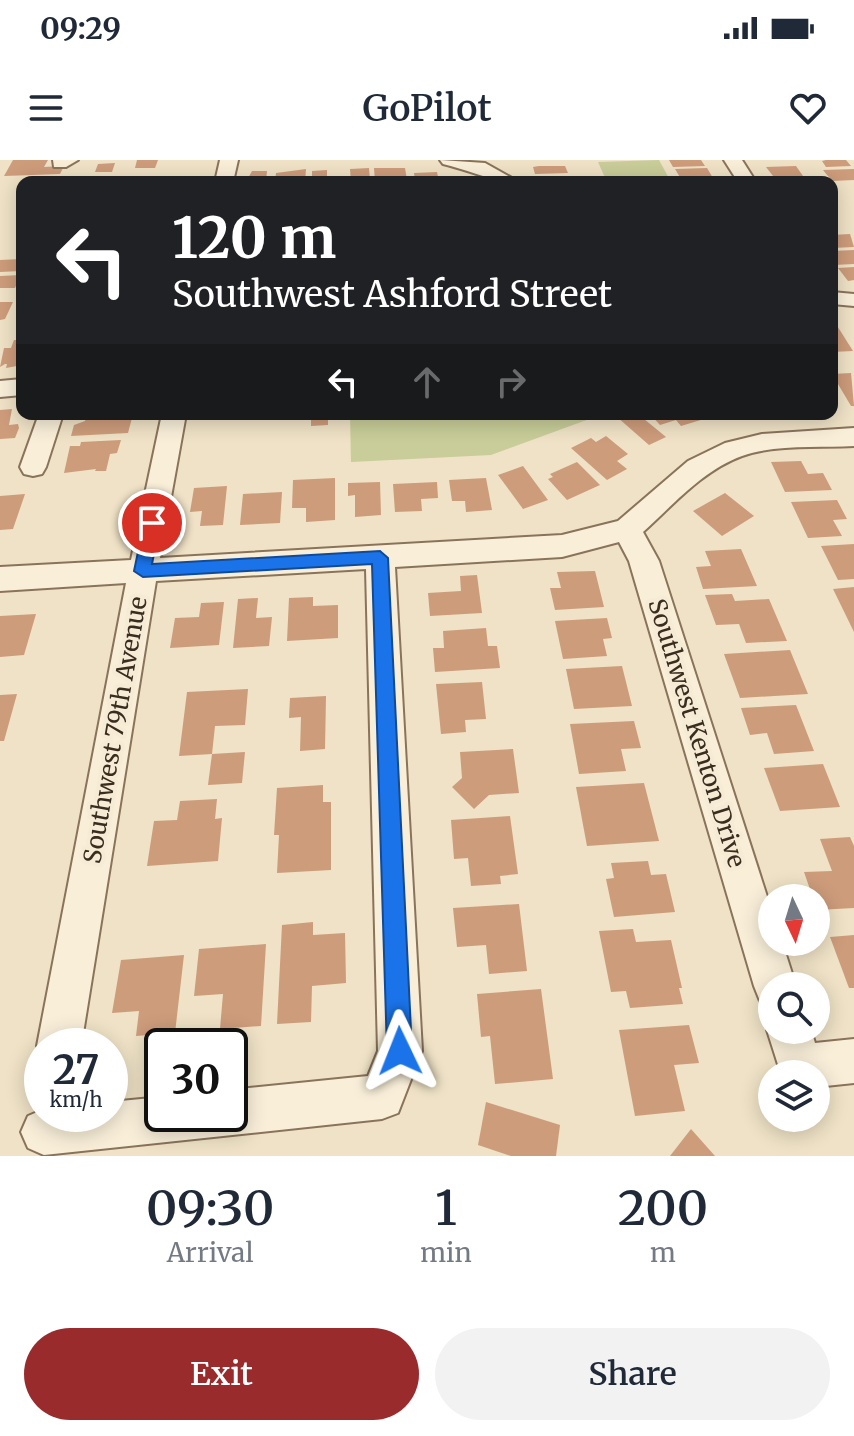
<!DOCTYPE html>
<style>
body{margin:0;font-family:Merriweather,serif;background:#f2f2f3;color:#1f2937;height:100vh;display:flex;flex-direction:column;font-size:30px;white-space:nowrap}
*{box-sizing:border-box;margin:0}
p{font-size:26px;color:#747a83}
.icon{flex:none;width:44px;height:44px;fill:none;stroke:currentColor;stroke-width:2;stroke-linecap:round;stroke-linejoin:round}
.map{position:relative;height:996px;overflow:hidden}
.sheet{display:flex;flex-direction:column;background:#fff;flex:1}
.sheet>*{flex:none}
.hud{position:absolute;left:16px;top:16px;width:822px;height:244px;border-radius:16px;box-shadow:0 4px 20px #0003;background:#202124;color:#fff;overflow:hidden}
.needle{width:52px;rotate:176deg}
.buttons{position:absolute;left:758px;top:724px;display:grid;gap:16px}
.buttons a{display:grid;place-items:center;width:72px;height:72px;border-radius:50%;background:#fff;box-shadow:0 4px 20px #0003;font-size:40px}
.speed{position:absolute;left:24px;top:868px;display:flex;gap:16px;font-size:40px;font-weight:700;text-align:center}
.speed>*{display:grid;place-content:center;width:104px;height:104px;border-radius:50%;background:#fff;box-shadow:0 4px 20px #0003;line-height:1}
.speed small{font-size:20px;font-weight:400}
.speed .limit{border:4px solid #111;border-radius:12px;background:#fff;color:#111}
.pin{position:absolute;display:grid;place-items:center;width:68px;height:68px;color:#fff;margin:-34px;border:4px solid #fff;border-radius:50%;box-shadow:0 2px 8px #0007}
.me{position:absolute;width:88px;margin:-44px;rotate:358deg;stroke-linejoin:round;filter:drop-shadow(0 0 6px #0008)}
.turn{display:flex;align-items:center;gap:28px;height:168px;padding:0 24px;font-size:36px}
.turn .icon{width:104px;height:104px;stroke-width:2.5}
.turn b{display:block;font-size:56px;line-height:68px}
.lanes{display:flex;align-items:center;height:76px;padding:0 24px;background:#0003;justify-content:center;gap:40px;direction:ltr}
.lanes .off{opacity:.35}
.eta{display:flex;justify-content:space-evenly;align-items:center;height:136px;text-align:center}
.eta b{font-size:48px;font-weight:600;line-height:56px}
.button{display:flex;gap:16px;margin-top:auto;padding:16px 24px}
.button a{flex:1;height:92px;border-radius:48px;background:#992b2d;color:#fff;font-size:32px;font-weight:600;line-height:92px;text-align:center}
.button a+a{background:#f2f2f3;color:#1f2937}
.status{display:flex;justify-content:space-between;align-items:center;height:56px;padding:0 40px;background:#fff;direction:ltr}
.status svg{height:22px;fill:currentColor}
header{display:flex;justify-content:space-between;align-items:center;height:104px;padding:0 24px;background:#fff;font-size:36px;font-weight:600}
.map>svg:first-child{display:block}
</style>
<div class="status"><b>09:29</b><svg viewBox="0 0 49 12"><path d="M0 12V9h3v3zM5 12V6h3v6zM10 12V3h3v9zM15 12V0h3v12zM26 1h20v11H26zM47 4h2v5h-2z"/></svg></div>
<header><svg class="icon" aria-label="menu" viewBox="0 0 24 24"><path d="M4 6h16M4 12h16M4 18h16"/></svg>GoPilot<svg class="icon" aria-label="heart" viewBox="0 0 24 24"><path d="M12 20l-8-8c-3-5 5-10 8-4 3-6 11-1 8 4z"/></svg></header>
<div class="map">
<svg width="854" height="996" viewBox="0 0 854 996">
<rect width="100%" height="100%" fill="#efe2c6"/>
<!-- green -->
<g fill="#c8cd99">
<path d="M 659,0 L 671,22 L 607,22 L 598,2 Z"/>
<path d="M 350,254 L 603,254 L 491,295 L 351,302 Z"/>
</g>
<!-- building -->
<g fill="#cd9c7b">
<path d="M 13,0 L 48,0 L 44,7 L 64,6 L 60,14 L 4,16 Z"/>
<path d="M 137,0 L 158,0 L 155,8 L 135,8 Z"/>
<path d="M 669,0 L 701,0 L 705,6 L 673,7 Z"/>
<path d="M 826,0 L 846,0 L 851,6 L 826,7 L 822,1 Z"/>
<path d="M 115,3 L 112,12 L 95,12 L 98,4 Z"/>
<path d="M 539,6 L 565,6 L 568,13 L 535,14 L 533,7 Z"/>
<path d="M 796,6 L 803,16 L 773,16 L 766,7 Z"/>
<path d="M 369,8 L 370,21 L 351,22 L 350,9 Z"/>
<path d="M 374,8 L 405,8 L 407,20 L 375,22 Z"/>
<path d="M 707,8 L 713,18 L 681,19 L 675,9 Z"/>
<path d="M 306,9 L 305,22 L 275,22 L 276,13 Z"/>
<path d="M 854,9 L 854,20 L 832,21 L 823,10 Z"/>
<path d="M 327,10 L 327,22 L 312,22 L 312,11 Z"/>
<path d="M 252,11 L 267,11 L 266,22 L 246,22 Z"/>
<path d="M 437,12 L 439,22 L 415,22 L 414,13 Z"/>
<path d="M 850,74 L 854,87 L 832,88 L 832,75 Z"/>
<path d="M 854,90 L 854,104 L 834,105 L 832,102 L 832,91 Z"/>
<path d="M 22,99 L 21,111 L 0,112 L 0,100 Z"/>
<path d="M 854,107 L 854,120 L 848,121 L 838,108 Z"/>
<path d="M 21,115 L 15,128 L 0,128 L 0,116 Z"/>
<path d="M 0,142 L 13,142 L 5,159 L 0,160 Z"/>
<path d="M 832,164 L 836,164 L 853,191 L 832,192 Z"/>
<path d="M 14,180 L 22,180 L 22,205 L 6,208 L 7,204 L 5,204 L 0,207 L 4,188 L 11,188 Z"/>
<path d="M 851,213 L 854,246 L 851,246 L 832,214 Z"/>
<path d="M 12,249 L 9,265 L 18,264 L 19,268 L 15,278 L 0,279 L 0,250 Z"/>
<path d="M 87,254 L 133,254 L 128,273 L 71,276 L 74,265 L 85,261 Z"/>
<path d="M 311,254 L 328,254 L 328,265 L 311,266 Z"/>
<path d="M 625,254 L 638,254 L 666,277 L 649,285 L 617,257 Z"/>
<path d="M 650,254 L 700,254 L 704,259 L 681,266 L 676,260 L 660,265 Z"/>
<path d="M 606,276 L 628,294 L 617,301 L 627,309 L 607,320 L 571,288 L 591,278 L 596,282 Z"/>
<path d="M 121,280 L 117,293 L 110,294 L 106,311 L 95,311 L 96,309 L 64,313 L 70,286 L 80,286 L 81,282 Z"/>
<path d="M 801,301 L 808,314 L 823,313 L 832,330 L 785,332 L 771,302 Z"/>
<path d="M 577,302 L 600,325 L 567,340 L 548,319 L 553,317 L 550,314 Z"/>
<path d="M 523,306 L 548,340 L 523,349 L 498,315 Z"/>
<path d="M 335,318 L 335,360 L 306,362 L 306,348 L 292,348 L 293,320 Z"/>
<path d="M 486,318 L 492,350 L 466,352 L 465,341 L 452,341 L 449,320 Z"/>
<path d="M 380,322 L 381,355 L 355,357 L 355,335 L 348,336 L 348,323 Z"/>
<path d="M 437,322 L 438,338 L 421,339 L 422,351 L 395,352 L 393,324 Z"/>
<path d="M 227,326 L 223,365 L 200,366 L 202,351 L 190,352 L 194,328 Z"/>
<path d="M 282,332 L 280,363 L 240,365 L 243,334 Z"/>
<path d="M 725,333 L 754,356 L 722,376 L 693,351 Z"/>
<path d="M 25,334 L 13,369 L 0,370 L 0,336 Z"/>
<path d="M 837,340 L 847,359 L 833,360 L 842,376 L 808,378 L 791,342 Z"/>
<path d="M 854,384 L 854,419 L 838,420 L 821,386 Z"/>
<path d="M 741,389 L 757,426 L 703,429 L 696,407 L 711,406 L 705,391 Z"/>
<path d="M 595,411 L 604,447 L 555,450 L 550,428 L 561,428 L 557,412 Z"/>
<path d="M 477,415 L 482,453 L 430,456 L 428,433 L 461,431 L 460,416 Z"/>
<path d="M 854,427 L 854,472 L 833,429 Z"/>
<path d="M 732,434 L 735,441 L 769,439 L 787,481 L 746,483 L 739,464 L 716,465 L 705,435 Z"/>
<path d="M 313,437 L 313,446 L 338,445 L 338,478 L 287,481 L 289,438 Z"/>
<path d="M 258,438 L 256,458 L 272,457 L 269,486 L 233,488 L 238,439 Z"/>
<path d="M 224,442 L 219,485 L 170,488 L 175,458 L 199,457 L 201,443 Z"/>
<path d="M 36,454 L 24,495 L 0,497 L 0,456 Z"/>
<path d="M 607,458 L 612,478 L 603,479 L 607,496 L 563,499 L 555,461 Z"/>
<path d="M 486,468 L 488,486 L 497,486 L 500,508 L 435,512 L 433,488 L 444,488 L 443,471 Z"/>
<path d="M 790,490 L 808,534 L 740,538 L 724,494 Z"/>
<path d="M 622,506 L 632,546 L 574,549 L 566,509 Z"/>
<path d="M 482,522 L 486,559 L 465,560 L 466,572 L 441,574 L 436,524 Z"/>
<path d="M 248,529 L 245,565 L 215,566 L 212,594 L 179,596 L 187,532 Z"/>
<path d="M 17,534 L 4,581 L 0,581 L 0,535 Z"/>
<path d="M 326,536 L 325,589 L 300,591 L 301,557 L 289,558 L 290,538 Z"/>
<path d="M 796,545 L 814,591 L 774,594 L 767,573 L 750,575 L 741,548 Z"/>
<path d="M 634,561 L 641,588 L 621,589 L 626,611 L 579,614 L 570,564 Z"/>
<path d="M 513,589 L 519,633 L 489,635 L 474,649 L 452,627 L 462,618 L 460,592 Z"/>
<path d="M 245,592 L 242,623 L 208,625 L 212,594 Z"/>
<path d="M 823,604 L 840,647 L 780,651 L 764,608 Z"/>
<path d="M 644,623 L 659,681 L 587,686 L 576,627 Z"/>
<path d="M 323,625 L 323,642 L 331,642 L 331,710 L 277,713 L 279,675 L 274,675 L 277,628 Z"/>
<path d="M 217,639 L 215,659 L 222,658 L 218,701 L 147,706 L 154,661 L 177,660 L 180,641 Z"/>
<path d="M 510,656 L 518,714 L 500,716 L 501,724 L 471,726 L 468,698 L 454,699 L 451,660 Z"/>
<path d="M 850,677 L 854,686 L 854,748 L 817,750 L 816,738 L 813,738 L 804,712 L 832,711 L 820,679 Z"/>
<path d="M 648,701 L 651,715 L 666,714 L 675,752 L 614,757 L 606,719 L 614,718 L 611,703 Z"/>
<path d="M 519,744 L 527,811 L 489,814 L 486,785 L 457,787 L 453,748 Z"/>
<path d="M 313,762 L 313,775 L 345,773 L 346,823 L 312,826 L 311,862 L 277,864 L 282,765 Z"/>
<path d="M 633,769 L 636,782 L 671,780 L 682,828 L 679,828 L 683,844 L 630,848 L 626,831 L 611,832 L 599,771 Z"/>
<path d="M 854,775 L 854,828 L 849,828 L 830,777 Z"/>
<path d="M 266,784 L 261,866 L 220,869 L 223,834 L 194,836 L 199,789 Z"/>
<path d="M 184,795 L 175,873 L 136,876 L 139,851 L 112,853 L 121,800 Z"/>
<path d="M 541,829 L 553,919 L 495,924 L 490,876 L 481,877 L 477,834 Z"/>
<path d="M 689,865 L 699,903 L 674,905 L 685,951 L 635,956 L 619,870 Z"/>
<path d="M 486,942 L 560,965 L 556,996 L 511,996 L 478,985 Z"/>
<path d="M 691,969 L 715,996 L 670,996 Z"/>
</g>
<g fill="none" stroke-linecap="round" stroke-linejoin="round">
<!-- minor casing -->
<g stroke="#8a735b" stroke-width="4">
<g id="minor">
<path d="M 53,0 L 78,0 L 66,7 L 54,7 Z"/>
<path d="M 220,0 L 238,0 L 233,22 L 215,22 Z"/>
<path d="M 440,0 L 485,3 L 519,22 C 492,22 469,10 443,4 Z"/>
<path d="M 724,0 L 742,0 L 756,22 L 738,22 Z"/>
<path d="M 832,132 L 854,134 L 854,146 L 832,144 Z"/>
<path d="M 22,219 L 22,235 L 0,237 L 0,221 Z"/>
<path d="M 39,254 L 63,254 L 46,307 L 42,314 L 33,316 L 24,314 L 20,307 Z"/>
<path d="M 162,254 L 186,254 L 160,398 L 562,375 L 618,361 L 688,301 L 725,283 L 762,274 L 854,268 L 854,286 C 819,288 776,284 742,296 C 703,310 673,345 643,372 L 659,401 L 772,752 L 772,782 L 782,782 L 796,826 L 772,826 L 772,846 L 760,841 L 754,826 L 629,401 L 619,382 L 562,397 L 395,407 L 422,891 L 398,953 L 382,959 L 44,995 L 28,988 L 21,972 L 28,956 L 42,950 L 42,954 L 110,954 L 110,942 L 162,937 L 162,954 L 230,954 L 230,930 L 368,916 L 378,891 L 366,409 L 156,421 L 81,886 L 42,886 L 42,897 L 37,886 L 126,423 L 0,431 L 0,407 L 131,400 Z"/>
<path d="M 772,859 L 772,870 L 811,870 L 815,883 L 854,879 L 854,923 L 816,927 L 816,914 L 781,914 L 767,870 Z"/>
</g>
</g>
<!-- minor -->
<use href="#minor" fill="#f9efd9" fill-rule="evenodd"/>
</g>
<!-- route -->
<path fill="#1a73e8" stroke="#114b97" stroke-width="2" d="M 152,357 L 160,363 L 152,404 L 380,391 L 388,398 L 412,891 L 408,900 L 400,903 L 391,900 L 387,891 L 372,404 L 143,417 L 134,411 L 144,363 Z"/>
<g text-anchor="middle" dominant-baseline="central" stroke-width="8" stroke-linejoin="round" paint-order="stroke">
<!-- street labels -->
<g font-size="24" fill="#3a2c1f" stroke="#f6ecd5">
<text transform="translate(115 570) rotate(-80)">Southwest 79th Avenue</text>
<text transform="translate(697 573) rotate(73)">Southwest Kenton Drive</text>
</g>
</g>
</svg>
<div class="buttons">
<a><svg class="needle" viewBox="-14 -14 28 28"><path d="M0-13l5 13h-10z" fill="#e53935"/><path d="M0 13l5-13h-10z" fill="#747a83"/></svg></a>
<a><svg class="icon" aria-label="search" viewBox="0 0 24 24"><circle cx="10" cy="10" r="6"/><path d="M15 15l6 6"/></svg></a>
<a><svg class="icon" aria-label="layers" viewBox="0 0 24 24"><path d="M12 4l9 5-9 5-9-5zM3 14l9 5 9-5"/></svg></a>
</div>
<div class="speed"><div>27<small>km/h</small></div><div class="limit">30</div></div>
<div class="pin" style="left:152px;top:363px;background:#d93025"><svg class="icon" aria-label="arrive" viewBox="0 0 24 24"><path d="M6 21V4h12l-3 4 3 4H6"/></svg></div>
<svg class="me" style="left:400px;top:891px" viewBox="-20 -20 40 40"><path d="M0-17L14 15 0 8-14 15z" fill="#1a73e8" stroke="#fff" stroke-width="4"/></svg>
<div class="hud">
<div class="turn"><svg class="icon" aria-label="left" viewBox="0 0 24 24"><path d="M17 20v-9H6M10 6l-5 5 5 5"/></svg><div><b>120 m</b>Southwest Ashford Street</div></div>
<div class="lanes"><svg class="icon" aria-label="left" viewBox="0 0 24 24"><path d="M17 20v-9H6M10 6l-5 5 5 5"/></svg><svg class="icon off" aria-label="ahead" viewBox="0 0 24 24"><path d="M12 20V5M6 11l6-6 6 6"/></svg><svg class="icon off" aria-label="right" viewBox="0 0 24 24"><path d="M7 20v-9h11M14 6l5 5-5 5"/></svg></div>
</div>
</div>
<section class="sheet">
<div class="eta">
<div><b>09:30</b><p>Arrival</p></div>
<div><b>1</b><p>min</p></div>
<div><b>200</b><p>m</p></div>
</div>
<div class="button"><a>Exit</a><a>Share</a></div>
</section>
